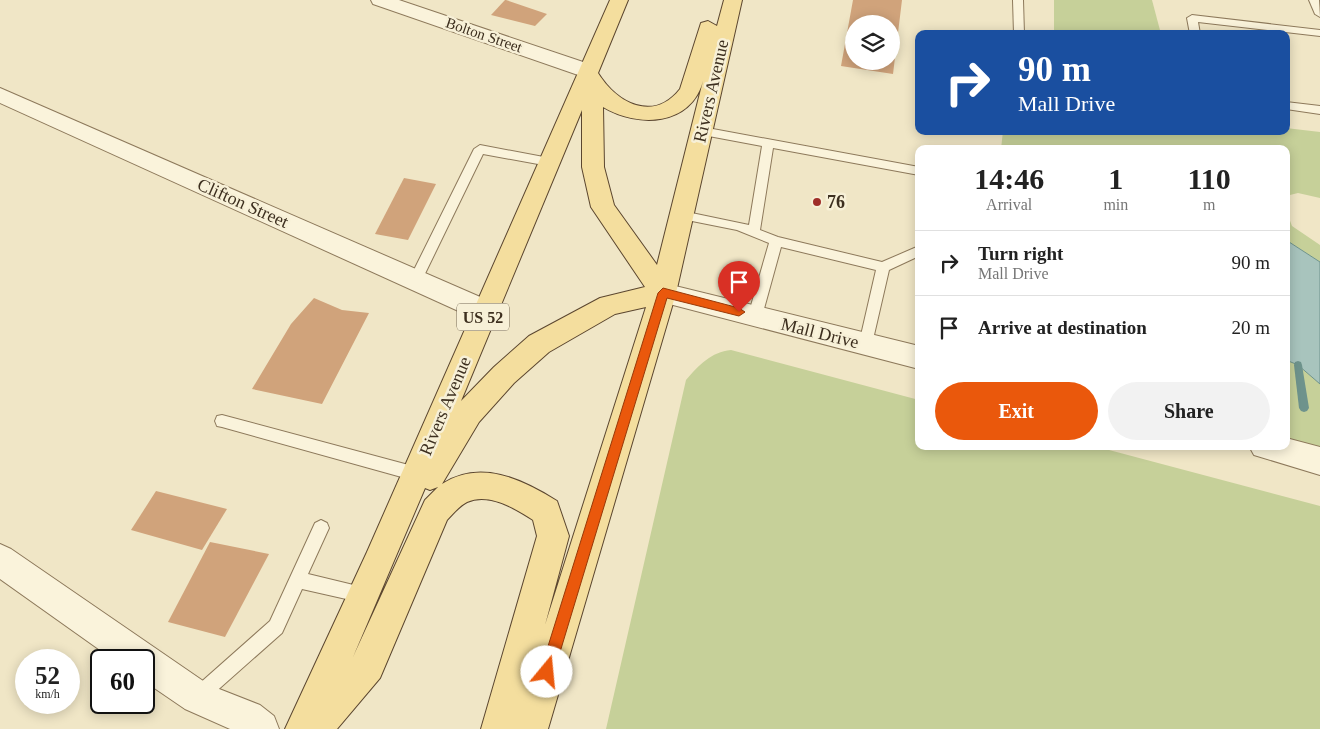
<!DOCTYPE html>
<style>
body{margin:0;font-family:Georgia,serif;background:#f2f2f2;color:#222;height:100vh;display:flex;flex-direction:column;font-size:19px;white-space:nowrap}
*{box-sizing:border-box;margin:0}
p{font-size:16px;color:#767676}
.icon{flex:none;width:28px;height:28px;fill:none;stroke:currentColor;stroke-width:2;stroke-linecap:round;stroke-linejoin:round}
.map{position:relative;flex:1;overflow:hidden}
.drawer{position:absolute;left:915px;top:145px;width:375px;height:305px;display:flex;flex-direction:column;background:#fff;border-radius:10px;box-shadow:0 2px 12px #0003}
.drawer>*{flex:none}
.guide{position:absolute;left:915px;top:30px;width:375px;height:105px;border-radius:10px;box-shadow:0 2px 12px #0003;background:#1a4fa0;color:#fff;overflow:hidden}
.tools{position:absolute;left:845px;top:15px;display:grid;gap:10px}
.tools a{display:grid;place-items:center;width:55px;height:55px;border-radius:50%;background:#fff;box-shadow:0 2px 12px #0003;font-size:25px}
.speed{position:absolute;left:15px;top:649px;display:flex;gap:10px;font-size:25px;font-weight:700;text-align:center}
.speed>*{display:grid;place-content:center;width:65px;height:65px;border-radius:50%;background:#fff;box-shadow:0 2px 12px #0003;line-height:1}
.speed small{font-size:12px;font-weight:400}
.speed .limit{border:2px solid #111;border-radius:8px;background:#fff;color:#111}
.pin{position:absolute;display:grid;place-items:center;width:42px;height:42px;color:#fff;margin:-51px -21px;border-radius:50% 50% 50% 0;rotate:-45deg;box-shadow:0 0 5px #0007}
.pin .icon{rotate:45deg}
.me{position:absolute;width:55px;margin:-28px;rotate:17deg;stroke-linejoin:round;filter:drop-shadow(0 0 4px #0008)}
.turn{display:flex;align-items:center;gap:18px;height:105px;padding:0 20px;font-size:22px}
.turn .icon{width:65px;height:65px;stroke-width:2.5}
.turn b{display:block;font-size:35px;line-height:42px}
.eta{display:flex;justify-content:space-evenly;align-items:center;height:85px;text-align:center}
.eta b{font-size:30px;font-weight:800;line-height:35px}
.button{display:flex;gap:10px;margin-top:auto;padding:10px 20px}
.button a{flex:1;height:58px;border-radius:30px;background:#ea580c;color:#fff;font-size:20px;font-weight:800;line-height:58px;text-align:center}
.button a+a{background:#f2f2f2;color:#222}
ul{padding:0;list-style:none}
li{display:flex;align-items:center;gap:15px;height:65px;padding:0 20px;border-top:1px solid #e0e0e0}
li div{flex:1}
li b{display:block;font-size:19px}
li em{font-style:normal}
.map>svg:first-child{display:block}
</style>
<div class="map">
<svg width="1320" height="729" viewBox="0 0 1320 729">
<rect width="100%" height="100%" fill="#f0e6c6"/>
<!-- green -->
<g fill="#c6d099">
<path d="M 1054,0 L 1152,0 L 1161,34 L 1054,34 Z"/>
<path d="M 1286,128 L 1320,132 L 1320,198 L 1298,193 L 1286,196 L 1286,149 L 1001,149 L 1003,131 L 1286,131 Z"/>
<path d="M 1286,210 L 1292,226 L 1320,245 L 1320,262 L 1286,240 Z"/>
<path d="M 731,350 L 919,400 L 919,446 L 1094,446 L 1320,506 L 1320,729 L 606,729 L 686,380 C 699,365 711,352 731,350 Z"/>
<path d="M 1286,360 L 1298,365 L 1320,384 L 1320,461 L 1286,446 Z"/>
</g>
<!-- water -->
<path fill="#a8c4bd" stroke="#6e938c" d="M 1286,240 L 1320,262 L 1320,384 L 1298,365 L 1286,360 Z"/>
<g fill="none" stroke-linecap="round" stroke-linejoin="round">
<!-- stream -->
<path fill="#6e938c" fill-rule="evenodd" d="M 1298,361 L 1301,362 L 1302,365 L 1309,408 L 1307,411 L 1304,412 L 1301,411 L 1299,408 L 1294,365 L 1295,362 Z"/>
</g>
<!-- building -->
<g fill="#d0a37b" fill-rule="evenodd">
<path d="M 505,0 L 506,0 L 547,14 L 535,26 L 491,15 Z"/>
<path d="M 853,0 L 902,0 L 893,74 L 841,66 ZM 854,24 L 891,24 L 891,61 L 854,61 Z"/>
<path d="M 404,178 L 436,184 L 408,240 L 375,234 Z"/>
<path d="M 314,298 L 342,310 L 369,313 L 322,404 L 252,389 L 291,324 Z"/>
<path d="M 156,491 L 227,509 L 202,550 L 131,530 Z"/>
<path d="M 210,542 L 269,554 L 225,637 L 168,622 Z"/>
</g>
<g fill="none" stroke-linecap="round" stroke-linejoin="round">
<!-- service casing -->
<g stroke="#8d795b" stroke-width="2">
<g id="service">
<path d="M 1013,0 L 1023,0 L 1024,34 L 1014,34 Z"/>
<path d="M 1309,0 L 1319,0 L 1320,17 L 1315,14 Z"/>
<path d="M 1192,15 L 1320,30 L 1320,36 L 1198,22 L 1200,34 L 1190,34 L 1187,18 Z"/>
<path d="M 1286,102 L 1320,106 L 1320,114 L 1286,109 Z"/>
<path d="M 702,127 L 919,167 L 919,175 L 773,148 L 760,230 L 778,237 L 882,262 L 919,246 L 919,256 L 889,270 L 871,348 L 861,348 L 859,344 L 876,270 L 781,247 L 762,316 L 760,320 L 750,320 L 748,316 L 769,243 L 737,230 L 682,219 L 676,215 L 682,211 L 749,225 L 762,146 L 698,134 L 698,128 Z"/>
<path d="M 480,145 L 549,158 L 555,162 L 549,166 L 483,154 L 420,284 L 410,284 L 409,280 L 474,149 Z"/>
<path d="M 222,415 L 416,467 L 421,469 L 424,474 L 421,479 L 416,481 L 222,427 L 217,426 L 215,421 L 217,416 Z"/>
<path d="M 321,520 L 327,523 L 329,528 L 308,574 L 370,589 L 372,595 L 370,601 L 364,603 L 302,589 L 282,633 L 203,703 L 197,706 L 191,703 L 188,697 L 191,691 L 270,621 L 315,523 Z"/>
</g>
</g>
<!-- minor casing -->
<g stroke="#8d795b" stroke-width="2">
<g id="minor">
<path d="M 371,0 L 399,0 L 595,66 L 598,71 L 595,76 L 588,78 L 581,76 L 373,4 Z"/>
<path d="M 0,88 L 494,303 L 498,311 L 494,319 L 485,322 L 476,319 L 0,103 Z"/>
<path d="M 0,544 L 11,549 L 209,685 L 260,705 L 274,716 L 279,729 L 230,729 L 185,709 L 144,681 L 144,660 L 114,660 L 0,579 Z"/>
</g>
</g>
<!-- tertiary casing -->
<g stroke="#8d795b" stroke-width="2">
<g id="tertiary">
<path d="M 663,283 L 919,346 L 919,369 L 654,300 L 650,293 L 654,286 Z"/>
<path d="M 1286,438 L 1320,447 L 1320,475 L 1254,455 L 1249,446 L 1286,446 Z"/>
</g>
</g>
<!-- primary casing -->
<g stroke="#5b462f" stroke-width="2">
<path id="primary" d="M 610,0 L 628,0 L 598,73 C 617,103 653,123 680,89 L 701,23 L 708,21 L 717,26 L 724,0 L 742,0 L 676,293 L 548,729 L 481,729 L 537,536 L 533,520 C 516,509 489,492 467,502 C 459,506 453,514 447,520 L 380,678 L 337,729 L 285,729 L 367,552 ZM 703,81 L 657,265 L 614,205 L 604,167 L 603,107 C 638,128 691,126 703,81 ZM 582,110 L 582,167 L 591,207 L 645,287 L 600,298 L 529,336 L 494,367 L 461,401 ZM 646,307 L 545,625 L 569,536 L 557,501 C 522,479 480,459 442,484 L 479,422 L 514,383 L 549,352 L 615,314 ZM 438,487 L 425,500 L 353,657 L 425,488 L 430,490 Z"/>
</g>
<!-- service -->
<use href="#service" fill="#faf3db" fill-rule="evenodd"/>
<!-- minor -->
<use href="#minor" fill="#faf3db" fill-rule="evenodd"/>
<!-- tertiary -->
<use href="#tertiary" fill="#faf3db" fill-rule="evenodd"/>
<!-- primary -->
<use href="#primary" fill="#f4de9e" fill-rule="evenodd"/>
</g>
<!-- route -->
<path fill="#ea580c" stroke="#983908" d="M 663,288 L 739,308 L 745,312 L 739,316 L 667,298 L 554,672 L 552,677 L 547,679 L 542,677 L 540,672 L 658,293 Z"/>
<!-- markers -->
<circle fill="#9f2e28" stroke="#f7f0d7" stroke-width="2" cx="817" cy="202" r="5"/>
<g text-anchor="middle" dominant-baseline="central" stroke-width="5" stroke-linejoin="round" paint-order="stroke">
<!-- far-street labels -->
<g font-size="15" fill="#3d2f1f" stroke="#f7f0d7">
<text transform="translate(484 35) rotate(19)">Bolton Street</text>
</g>
<!-- shield labels -->
<rect fill="#f7f0d7" stroke="#756956" stroke-width="1" x="457" y="303.5" width="52" height="27" rx="4"/>
<g font-size="16" font-weight="bold" fill="#3d2f1f">
<text x="483" y="317">US 52</text>
</g>
<!-- street labels -->
<g font-size="18" fill="#3d2f1f" stroke="#f7f0d7">
<text transform="translate(711 91) rotate(-77)">Rivers Avenue</text>
<text transform="translate(243 203) rotate(24)">Clifton Street</text>
<text transform="translate(820 333) rotate(14)">Mall Drive</text>
<text transform="translate(445 406) rotate(-67)">Rivers Avenue</text>
</g>
<!-- poi labels -->
<g font-size="18" font-weight="bold" fill="#3d2f1f" stroke="#f7f0d7" text-anchor="start">
<text x="827" y="202">76</text>
</g>
</g>
</svg>
<div class="tools">
<a><svg class="icon" aria-label="layers" viewBox="0 0 24 24"><path d="M12 4l9 5-9 5-9-5zM3 14l9 5 9-5"/></svg></a>
</div>
<div class="speed"><div>52<small>km/h</small></div><div class="limit">60</div></div>
<div class="pin" style="left:739px;top:312px;background:#d93025"><svg class="icon" aria-label="arrive" viewBox="0 0 24 24"><path d="M6 21V4h12l-3 4 3 4H6"/></svg></div>
<svg class="me" style="left:547px;top:672px" viewBox="-20 -20 40 40"><circle r="19" fill="#fff"/><path d="M0-13L10 11 0 6-10 11z" fill="#ea580c"/></svg>
<div class="guide">
<div class="turn"><svg class="icon" aria-label="right" viewBox="0 0 24 24"><path d="M7 20v-9h11M14 6l5 5-5 5"/></svg><div><b>90 m</b>Mall Drive</div></div>
</div>
<section class="drawer">
<div class="eta">
<div><b>14:46</b><p>Arrival</p></div>
<div><b>1</b><p>min</p></div>
<div><b>110</b><p>m</p></div>
</div>
<ul>
<li><svg class="icon" aria-label="right" viewBox="0 0 24 24"><path d="M7 20v-9h11M14 6l5 5-5 5"/></svg><div><b>Turn right</b><p>Mall Drive</p></div><em>90 m</em></li>
<li><svg class="icon" aria-label="arrive" viewBox="0 0 24 24"><path d="M6 21V4h12l-3 4 3 4H6"/></svg><div><b>Arrive at destination</b></div><em>20 m</em></li>
</ul>
<div class="button"><a>Exit</a><a>Share</a></div>
</section>
</div>
